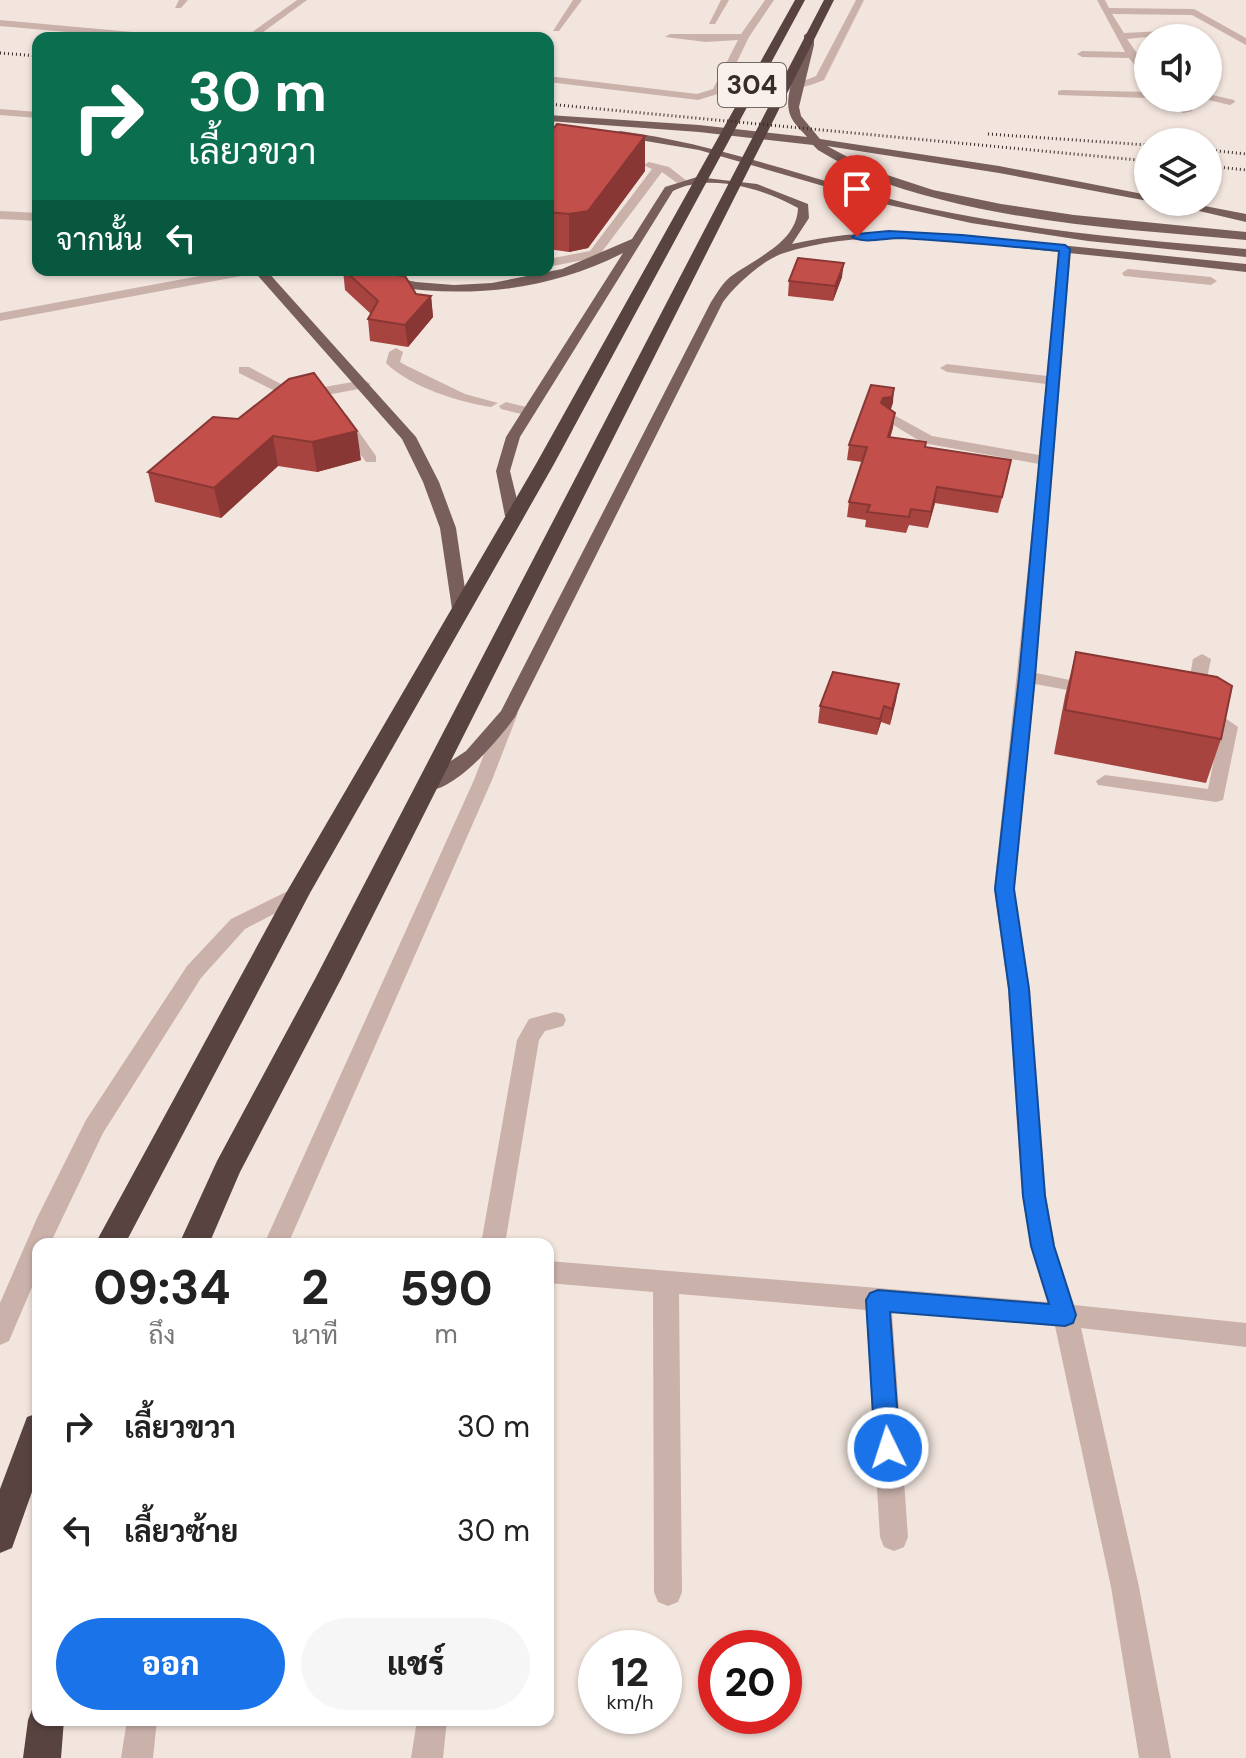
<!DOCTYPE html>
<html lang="th">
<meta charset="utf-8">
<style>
body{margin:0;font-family:"DM Sans",Sarabun,sans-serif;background:#f6f6f6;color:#222;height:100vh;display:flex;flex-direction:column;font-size:30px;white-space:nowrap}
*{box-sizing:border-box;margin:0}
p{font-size:26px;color:#767676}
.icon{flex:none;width:44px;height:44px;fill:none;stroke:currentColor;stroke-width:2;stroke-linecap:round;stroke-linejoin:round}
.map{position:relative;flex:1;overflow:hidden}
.sheet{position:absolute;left:32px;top:1238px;width:522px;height:488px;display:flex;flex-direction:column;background:#fff;border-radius:16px;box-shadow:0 2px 6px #0004}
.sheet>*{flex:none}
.top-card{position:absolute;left:32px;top:32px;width:522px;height:244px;border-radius:16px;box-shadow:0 2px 6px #0004;background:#0b6e4f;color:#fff;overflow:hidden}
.tools{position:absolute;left:1134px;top:24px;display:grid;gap:16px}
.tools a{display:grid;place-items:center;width:88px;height:88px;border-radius:50%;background:#fff;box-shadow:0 2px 6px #0004;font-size:40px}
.speed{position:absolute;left:578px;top:1630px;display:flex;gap:16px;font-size:40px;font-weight:700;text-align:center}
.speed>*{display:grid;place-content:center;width:104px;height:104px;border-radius:50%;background:#fff;box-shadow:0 2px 6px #0004;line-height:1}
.speed small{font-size:20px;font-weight:400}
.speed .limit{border:12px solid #d22;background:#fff;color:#111}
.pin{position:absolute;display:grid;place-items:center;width:68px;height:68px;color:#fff;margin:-82px -34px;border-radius:50% 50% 50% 0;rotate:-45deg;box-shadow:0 0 8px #0007}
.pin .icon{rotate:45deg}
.me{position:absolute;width:88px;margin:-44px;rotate:356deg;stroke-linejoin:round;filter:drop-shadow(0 0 6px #0008)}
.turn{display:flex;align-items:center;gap:28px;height:168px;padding:0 24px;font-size:36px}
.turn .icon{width:104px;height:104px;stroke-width:2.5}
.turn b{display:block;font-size:56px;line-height:68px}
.then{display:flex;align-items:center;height:76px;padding:0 24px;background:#0003;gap:16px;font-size:30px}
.eta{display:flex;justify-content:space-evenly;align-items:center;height:136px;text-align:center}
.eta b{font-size:48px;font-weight:800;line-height:56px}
.action{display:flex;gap:16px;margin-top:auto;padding:16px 24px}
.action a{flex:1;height:92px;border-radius:48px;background:#1a73e8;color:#fff;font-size:32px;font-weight:800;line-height:92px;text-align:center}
.action a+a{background:#f6f6f6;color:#222}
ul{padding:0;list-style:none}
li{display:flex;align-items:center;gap:24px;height:104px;padding:0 24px}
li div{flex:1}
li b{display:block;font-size:30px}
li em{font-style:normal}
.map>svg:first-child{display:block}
</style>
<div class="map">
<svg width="1246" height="1758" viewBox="0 0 1246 1758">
<rect width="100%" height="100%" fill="#f2e5de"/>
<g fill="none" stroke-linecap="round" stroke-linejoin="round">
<!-- minor -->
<g fill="#cab2aa" fill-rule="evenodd">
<path d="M 179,0 L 188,0 L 181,8 L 175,8 Z"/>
<path d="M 297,0 L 307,0 L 255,38 L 244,38 Z"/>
<path d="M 573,0 L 582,0 L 559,31 L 553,31 Z"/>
<path d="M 721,0 L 729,0 L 715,24 L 709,24 Z"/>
<path d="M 765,0 L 774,0 L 749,37 L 733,70 C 756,91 790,87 816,76 L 856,0 L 864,0 L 824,80 C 795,92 756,98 729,78 L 721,93 L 698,100 L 548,82 L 548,76 L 697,94 L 713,89 L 738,40 L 706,42 L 665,37 L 670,34 L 741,34 Z"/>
<path d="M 1097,0 L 1105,0 L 1109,8 L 1194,9 L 1246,38 L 1246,45 L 1192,15 L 1112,14 L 1124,33 L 1183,30 L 1188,33 L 1127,39 L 1148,69 L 1148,78 L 1144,77 L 1129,58 L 1082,57 L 1077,54 L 1082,51 L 1125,52 Z"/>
<path d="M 0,20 L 165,35 L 170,38 L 134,38 L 0,26 Z"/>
<path d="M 1062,90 L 1148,92 L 1148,98 L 1058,95 L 1058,91 Z"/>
<path d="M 1208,94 L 1234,100 L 1235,102 L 1230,105 L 1204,99 Z"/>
<path d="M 1168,98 L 1179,98 L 1192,111 L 1183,113 Z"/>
<path d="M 0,109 L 38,112 L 38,118 L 0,115 Z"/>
<path d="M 649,162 L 669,167 L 687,181 L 677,183 L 662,172 L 598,257 L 548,267 L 548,259 L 590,251 L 652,169 L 643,165 Z"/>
<path d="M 0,211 L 38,213 L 38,221 L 0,219 Z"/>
<path d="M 1065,245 L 1071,249 L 1036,673 L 1094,685 L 1103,690 L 1094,695 L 1035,684 L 1014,889 L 1030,989 L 1046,1196 L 1055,1246 L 1074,1305 L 1246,1323 L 1246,1347 L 1081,1328 L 1139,1587 L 1171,1758 L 1139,1758 L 1111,1587 L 1055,1326 L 892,1312 L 908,1537 L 904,1547 L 894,1551 L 884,1547 L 880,1537 L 866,1310 L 679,1294 L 682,1592 L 678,1602 L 668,1606 L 658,1602 L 654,1592 L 653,1292 L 548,1283 L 548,1261 L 1048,1302 L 1031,1246 L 1022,1196 L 1008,989 L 994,889 L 1039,464 L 923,443 L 882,418 L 884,415 L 894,415 L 932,436 L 1039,455 L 1046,384 L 947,372 L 940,368 L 947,364 L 1047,376 L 1059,249 Z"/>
<path d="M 1128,269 L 1211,277 L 1217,281 L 1211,285 L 1124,276 L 1122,273 Z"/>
<path d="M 232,270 L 258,270 L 252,274 L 0,321 L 0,313 Z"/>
<path d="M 444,270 L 478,270 C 471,276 451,276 444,270 Z"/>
<path d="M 396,348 L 403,352 L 400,362 L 407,366 L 465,394 L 498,403 L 491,407 C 459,402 410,387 386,363 L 389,352 Z"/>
<path d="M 239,367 L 249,367 L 296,392 L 364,380 L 371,384 L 364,388 L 295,401 L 239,373 Z"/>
<path d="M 506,402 L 534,409 L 536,412 L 529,416 L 501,409 L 499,406 Z"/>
<path d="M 342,414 L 347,415 L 376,456 L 376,462 L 366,462 L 335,418 Z"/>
<path d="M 1202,654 L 1211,659 L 1202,702 L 1238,727 L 1223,800 L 1216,802 L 1098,785 L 1096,781 L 1105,775 L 1208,789 L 1220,729 L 1196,712 L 1195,705 L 1186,700 L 1193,659 Z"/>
<path d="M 509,707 L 518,713 L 492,780 L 288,1244 L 264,1244 L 474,780 L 500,713 Z"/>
<path d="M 298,886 L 305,888 L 308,893 L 305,898 L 245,929 L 201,978 L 103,1133 L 50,1244 L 38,1244 L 38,1273 L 9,1341 L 0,1345 L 0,1303 L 37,1218 L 86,1120 L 187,966 L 231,919 Z"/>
<path d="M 555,1012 L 563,1014 L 566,1020 L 563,1026 L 545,1031 L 539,1040 L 505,1244 L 481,1244 L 517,1040 L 529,1019 Z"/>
<path d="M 127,1720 L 157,1720 L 153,1758 L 121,1758 Z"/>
<path d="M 417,1720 L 447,1720 L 443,1758 L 411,1758 Z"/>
</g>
<!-- major -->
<g fill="#795f5b" fill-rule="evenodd">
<path d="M 809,32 L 814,35 L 814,45 L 799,107 L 801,116 L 820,139 L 999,166 L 1148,195 L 1148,201 L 999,173 L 827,146 L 872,170 L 933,190 L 1001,204 L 1074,215 L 1246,232 L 1246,240 C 1120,229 986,222 866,176 C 850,169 834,159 818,150 L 813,145 L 699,132 L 548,121 L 548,115 L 699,125 L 807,137 C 802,131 794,124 791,117 C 780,93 805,60 804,35 Z"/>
<path d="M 620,131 C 727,145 827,186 932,209 C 1036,231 1141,240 1246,249 L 1246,257 L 1088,241 L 971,223 L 889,205 L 699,150 L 616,136 L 615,134 Z"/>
<path d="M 697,177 L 757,184 L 808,204 L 809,218 L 792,244 C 875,224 957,234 1040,243 C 1109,250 1177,257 1246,264 L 1246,272 C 1177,264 1108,257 1039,250 C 956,241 866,227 784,253 C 764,259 735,285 723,302 L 515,717 C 499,739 450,799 419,790 L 417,786 L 419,782 L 466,751 L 501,711 L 711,302 C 717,293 722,284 730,277 C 755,258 797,243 798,208 C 764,189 710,172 673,191 L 520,437 L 510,471 L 521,516 L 513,521 L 505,516 L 496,471 L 506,437 L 623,253 C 551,290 469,299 390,286 C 374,283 351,279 338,270 L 358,270 L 416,282 L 454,285 L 492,283 L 562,269 L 632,239 L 665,187 Z"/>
<path d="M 1161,202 L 1184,202 L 1246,214 L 1246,222 Z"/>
<path d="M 253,270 L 266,270 L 416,437 L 439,482 L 456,528 L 468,609 L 466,613 L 460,614 L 452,609 L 440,528 L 423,482 L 402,439 Z"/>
</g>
<!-- highway -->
<g fill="#584341" fill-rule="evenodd">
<path d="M 795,0 L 805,0 L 554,464 L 310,893 L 125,1244 L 95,1244 L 286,893 L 536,464 Z"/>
<path d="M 824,0 L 834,0 L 341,979 L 240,1172 L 209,1244 L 179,1244 L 217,1161 L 315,979 Z"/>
<path d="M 38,1413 L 38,1475 L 12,1548 L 0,1553 L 0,1489 L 27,1417 Z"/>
<path d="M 38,1705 L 38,1720 L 64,1720 L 61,1758 L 23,1758 L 28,1720 L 33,1707 Z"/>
</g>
<!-- rail -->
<g stroke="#382b29" stroke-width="3" stroke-dasharray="1 3" stroke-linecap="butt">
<path d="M 0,53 L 38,56"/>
<path d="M 548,104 L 1148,161"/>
<path d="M 988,134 L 1148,145"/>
<path d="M 1208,150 L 1246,154"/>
<path d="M 1208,166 L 1246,170"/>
</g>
</g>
<!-- wall -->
<g fill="#a84440">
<path d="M 548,127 L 645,171 L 588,248 L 569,252 L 548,249 Z"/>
<path d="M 343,270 L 354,270 L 416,294 L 431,296 L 433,317 L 408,347 L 370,341 L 368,319 L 371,314 L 345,290 Z"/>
<path d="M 842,277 L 833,301 L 788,296 L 789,281 Z"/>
<path d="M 289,379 L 361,460 L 317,472 L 278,466 L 221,518 L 155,502 L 148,472 L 238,419 Z"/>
<path d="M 894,388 L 890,410 L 895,413 L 890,437 L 925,447 L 1008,476 L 998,513 L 935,503 L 928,528 L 909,525 L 906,533 L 865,527 L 866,520 L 847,517 L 849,502 L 862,462 L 847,460 L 849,445 Z"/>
<path d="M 1076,652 L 1221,739 L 1206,783 L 1054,754 L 1065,696 Z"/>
<path d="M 899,684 L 890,725 L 881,722 L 877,735 L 818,723 L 820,706 Z"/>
</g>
<!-- shaded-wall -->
<g fill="#883734">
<path d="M 645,136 L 645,171 L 588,248 L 569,252 L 569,214 Z"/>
<path d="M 844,263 L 842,277 L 833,301 L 835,286 Z"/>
<path d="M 431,296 L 433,317 L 408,347 L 405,325 Z"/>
<path d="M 894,388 L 893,403 L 890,412 L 881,403 L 883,398 Z"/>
<path d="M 895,413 L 893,428 L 886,452 L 888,437 Z"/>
<path d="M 357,431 L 361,460 L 317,472 L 312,442 Z"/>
<path d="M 273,436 L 278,466 L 221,518 L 214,488 Z"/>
<path d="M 937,487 L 935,503 L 928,528 L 931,512 Z"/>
<path d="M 899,684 L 896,701 L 890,725 L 892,709 Z"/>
<path d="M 884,706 L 881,722 L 877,735 L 880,719 Z"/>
</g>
<!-- building -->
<g fill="#c34f4b" stroke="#883734" stroke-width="2">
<path d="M 557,124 L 645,136 L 588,211 L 569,214 L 548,212 L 548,127 L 554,128 Z"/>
<path d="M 798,258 L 844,263 L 835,286 L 789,281 Z"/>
<path d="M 344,270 L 354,270 L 405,276 L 416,294 L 431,296 L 405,325 L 368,319 L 378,301 Z"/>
<path d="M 314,373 L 357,431 L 312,442 L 273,436 L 214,488 L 148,472 L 213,417 L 238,419 L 289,379 Z"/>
<path d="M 871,385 L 894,388 L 892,397 L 883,398 L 881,403 L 895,413 L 888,437 L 926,442 L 925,447 L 1011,460 L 1002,497 L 937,487 L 931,512 L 911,509 L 909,517 L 867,512 L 870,505 L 849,502 L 867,447 L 849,445 Z"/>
<path d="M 1076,652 L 1217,677 L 1232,686 L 1221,739 L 1065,710 Z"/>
<path d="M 833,672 L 899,684 L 892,709 L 884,706 L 880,719 L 820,706 Z"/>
</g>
<!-- route -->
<path fill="#1a73e8" stroke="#114b97" stroke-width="2" d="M 889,231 L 962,235 L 1065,245 L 1070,249 L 1035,677 L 1014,889 L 1029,989 L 1045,1196 L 1054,1246 L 1076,1315 L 1073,1323 L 1065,1326 L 890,1312 L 900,1448 L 897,1457 L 888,1460 L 879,1457 L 875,1448 L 866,1300 L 870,1293 L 878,1290 L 1049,1304 L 1031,1246 L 1023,1196 L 1009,989 L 995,889 L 1019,677 L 1059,251 C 1006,246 954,241 901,238 C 887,238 863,244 852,237 L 857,234 Z"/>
<g text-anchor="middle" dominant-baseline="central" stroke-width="8" stroke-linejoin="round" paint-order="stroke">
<!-- shield labels -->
<rect fill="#faf0eb" stroke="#726663" stroke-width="2" x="718" y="63" width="68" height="44" rx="6"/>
<g font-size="26" font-weight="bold" fill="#382b29">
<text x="752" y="85">304</text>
</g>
</g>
</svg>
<div class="tools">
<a><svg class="icon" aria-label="sound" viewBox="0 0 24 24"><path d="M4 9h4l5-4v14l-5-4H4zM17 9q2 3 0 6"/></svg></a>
<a><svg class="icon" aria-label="layers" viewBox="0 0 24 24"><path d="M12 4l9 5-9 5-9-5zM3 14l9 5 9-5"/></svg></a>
</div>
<div class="speed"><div>12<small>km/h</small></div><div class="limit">20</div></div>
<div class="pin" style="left:857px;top:237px;background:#d93025"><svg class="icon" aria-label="arrive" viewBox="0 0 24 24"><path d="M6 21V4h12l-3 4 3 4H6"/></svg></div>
<svg class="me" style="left:888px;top:1448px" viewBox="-20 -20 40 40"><circle r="17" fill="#1a73e8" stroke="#fff" stroke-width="3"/><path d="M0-11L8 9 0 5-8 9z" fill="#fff"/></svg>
<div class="top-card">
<div class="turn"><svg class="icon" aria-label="right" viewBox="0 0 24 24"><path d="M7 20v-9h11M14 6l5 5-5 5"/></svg><div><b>30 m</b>เลี้ยวขวา</div></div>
<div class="then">จากนั้น<svg class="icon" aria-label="left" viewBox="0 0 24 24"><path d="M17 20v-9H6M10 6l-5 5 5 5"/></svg></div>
</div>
<section class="sheet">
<div class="eta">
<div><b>09:34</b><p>ถึง</p></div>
<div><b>2</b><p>นาที</p></div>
<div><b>590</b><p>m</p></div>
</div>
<ul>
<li><svg class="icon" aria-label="right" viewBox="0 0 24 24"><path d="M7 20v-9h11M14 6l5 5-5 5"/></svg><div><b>เลี้ยวขวา</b></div><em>30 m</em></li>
<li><svg class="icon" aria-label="left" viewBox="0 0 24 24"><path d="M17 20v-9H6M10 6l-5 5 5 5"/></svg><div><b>เลี้ยวซ้าย</b></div><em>30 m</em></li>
</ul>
<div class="action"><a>ออก</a><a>แชร์</a></div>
</section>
</div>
